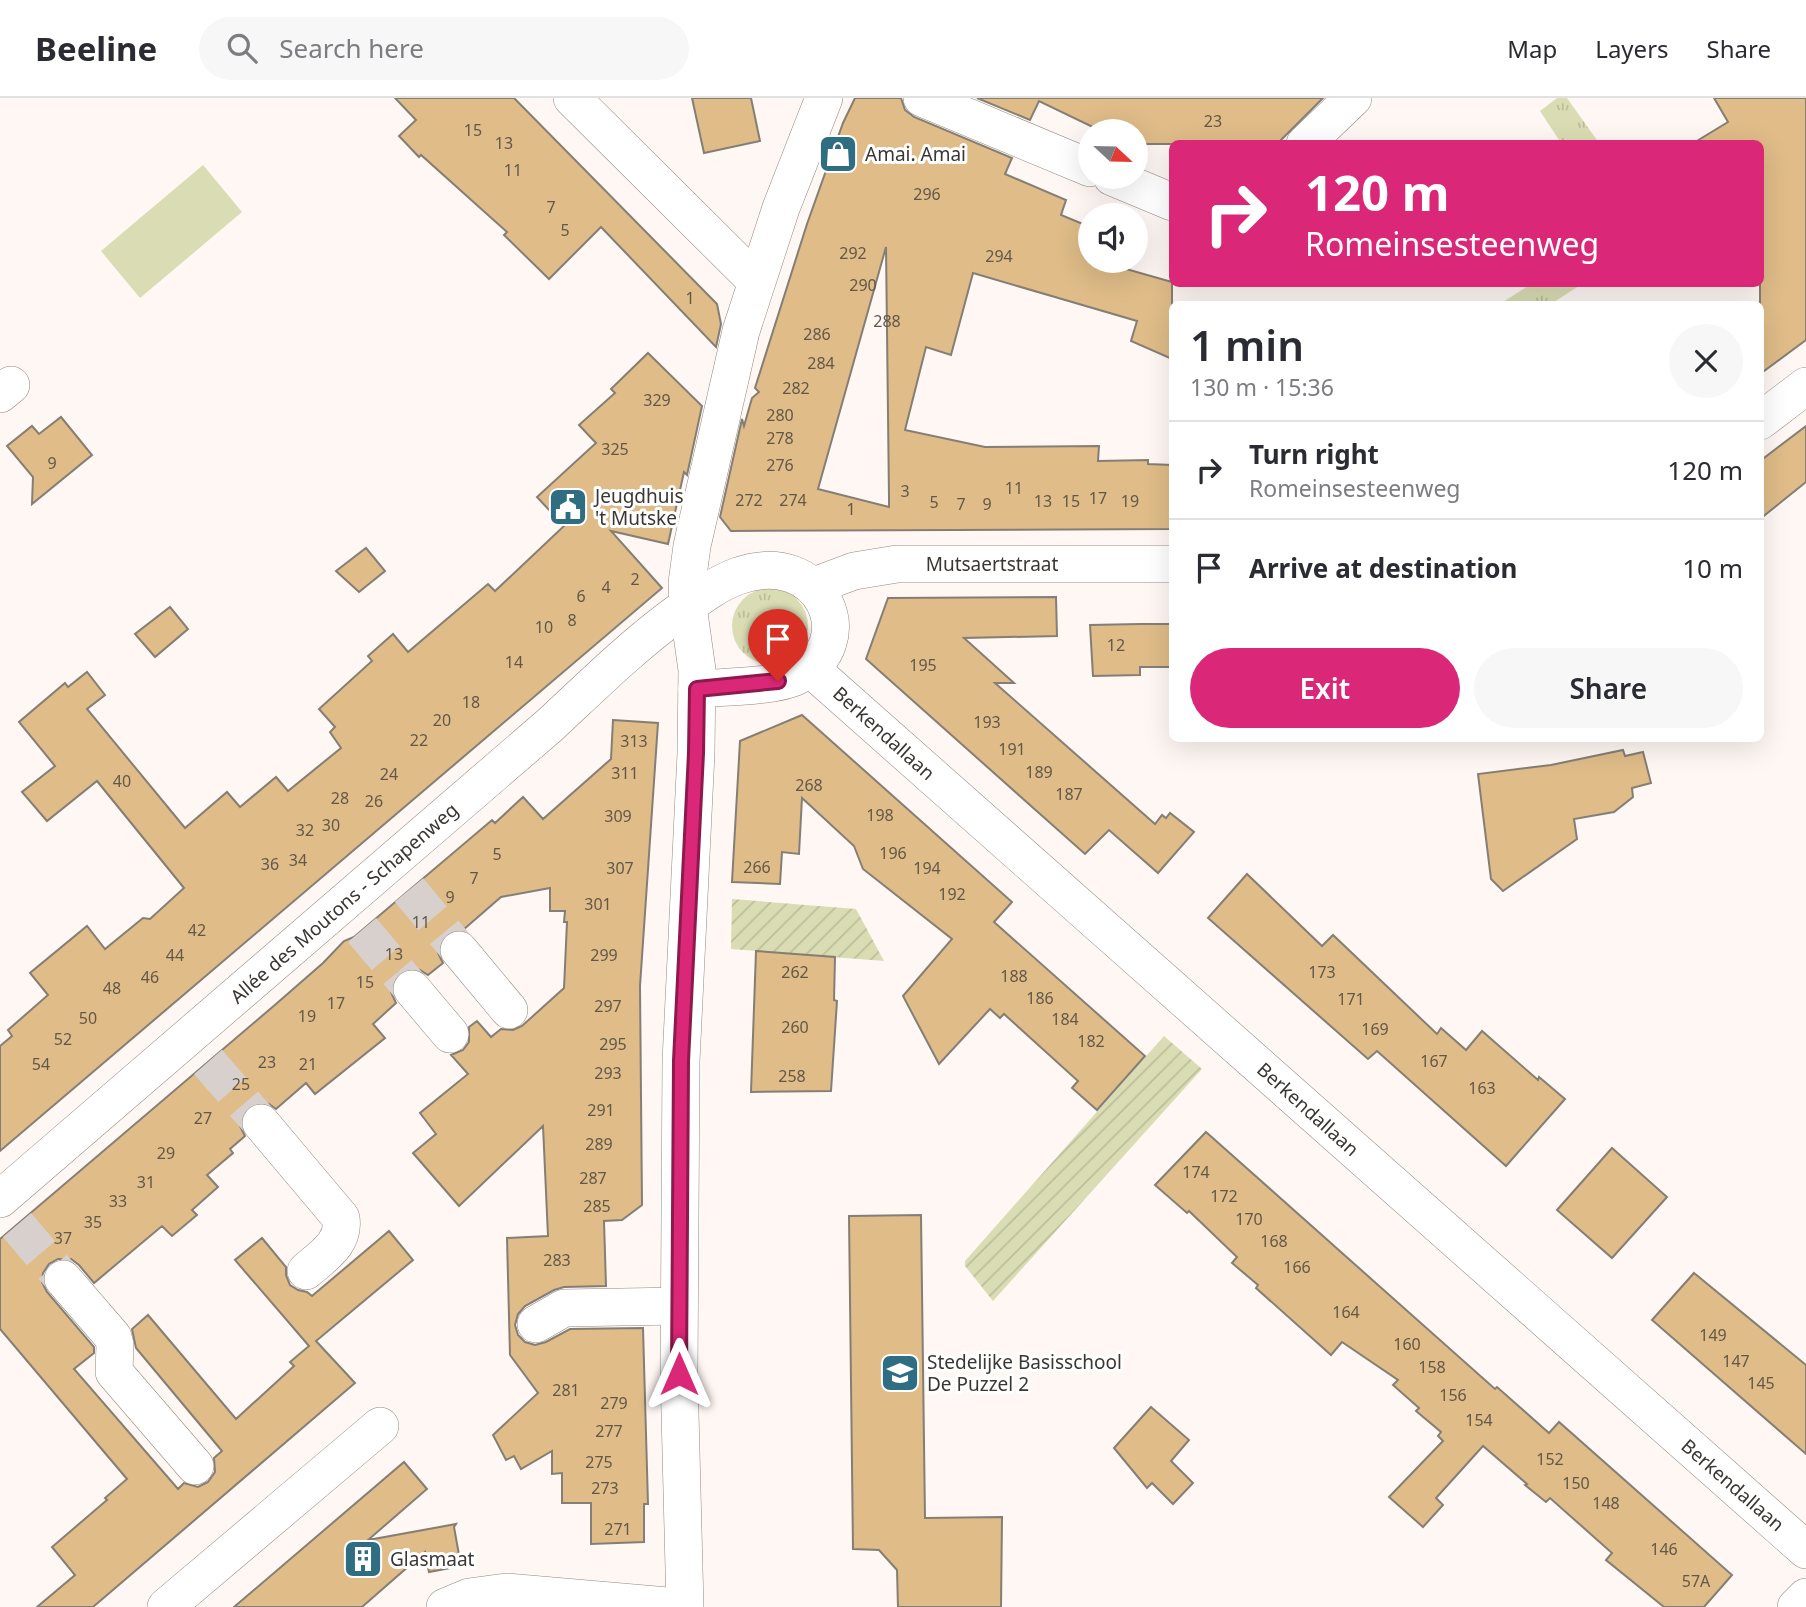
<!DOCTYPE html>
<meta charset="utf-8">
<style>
body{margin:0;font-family:"Noto Sans",sans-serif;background:#f7f7f7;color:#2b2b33;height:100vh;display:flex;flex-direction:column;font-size:26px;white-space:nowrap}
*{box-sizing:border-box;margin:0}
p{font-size:23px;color:#7c7c81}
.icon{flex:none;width:38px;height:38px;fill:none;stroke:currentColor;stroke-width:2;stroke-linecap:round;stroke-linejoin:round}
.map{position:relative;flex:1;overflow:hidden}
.side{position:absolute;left:1169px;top:203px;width:595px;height:441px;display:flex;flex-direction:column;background:#fff;border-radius:10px;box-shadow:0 7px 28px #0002}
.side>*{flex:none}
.top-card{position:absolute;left:1169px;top:42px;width:595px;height:147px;border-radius:10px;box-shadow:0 7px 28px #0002;background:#db2777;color:#fff;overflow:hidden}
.needle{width:46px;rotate:112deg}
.controls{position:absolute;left:1078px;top:21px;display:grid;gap:14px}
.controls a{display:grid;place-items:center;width:70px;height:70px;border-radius:50%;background:#fff;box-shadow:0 7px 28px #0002;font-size:35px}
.pin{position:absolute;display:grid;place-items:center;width:60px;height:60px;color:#fff;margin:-72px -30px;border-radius:50% 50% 50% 0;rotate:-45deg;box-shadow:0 0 7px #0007}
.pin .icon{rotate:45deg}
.me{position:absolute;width:77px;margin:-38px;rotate:0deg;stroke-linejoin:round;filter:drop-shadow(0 0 5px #0008)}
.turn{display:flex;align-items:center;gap:24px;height:147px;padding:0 21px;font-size:32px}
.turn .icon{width:91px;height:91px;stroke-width:2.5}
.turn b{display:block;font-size:49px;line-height:60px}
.round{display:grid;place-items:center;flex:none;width:74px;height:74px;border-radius:37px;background:#f7f7f7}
.head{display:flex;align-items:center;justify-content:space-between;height:119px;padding:0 21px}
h1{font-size:42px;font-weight:600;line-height:52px}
.primary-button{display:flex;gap:14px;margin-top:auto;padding:14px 21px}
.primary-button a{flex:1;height:80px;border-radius:42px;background:#db2777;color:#fff;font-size:28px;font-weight:600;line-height:80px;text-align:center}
.primary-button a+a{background:#f7f7f7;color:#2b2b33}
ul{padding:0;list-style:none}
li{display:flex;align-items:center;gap:21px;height:98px;padding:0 21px;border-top:2px solid #e1e1e2}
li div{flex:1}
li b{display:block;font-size:26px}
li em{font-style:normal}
header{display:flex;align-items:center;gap:42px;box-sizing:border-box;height:98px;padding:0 35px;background:#fff;border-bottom:2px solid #e1e1e2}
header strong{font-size:33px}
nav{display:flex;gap:38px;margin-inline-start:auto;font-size:24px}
.search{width:490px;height:63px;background:#f7f7f7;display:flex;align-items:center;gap:18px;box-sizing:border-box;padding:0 24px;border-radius:38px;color:#7c7c81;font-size:26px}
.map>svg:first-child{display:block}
</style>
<header>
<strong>Beeline</strong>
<div class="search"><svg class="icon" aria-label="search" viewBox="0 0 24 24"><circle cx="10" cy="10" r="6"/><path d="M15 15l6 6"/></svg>Search here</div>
<nav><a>Map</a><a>Layers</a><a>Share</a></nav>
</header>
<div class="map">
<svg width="1806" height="1509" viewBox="0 0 1806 1509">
<defs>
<pattern id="grass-tufts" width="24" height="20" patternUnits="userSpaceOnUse" patternTransform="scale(1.75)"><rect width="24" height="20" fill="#daddb3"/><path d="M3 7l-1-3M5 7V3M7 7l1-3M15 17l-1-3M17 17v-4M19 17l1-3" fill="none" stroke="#bcbe9a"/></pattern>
<pattern id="garden-furrows" width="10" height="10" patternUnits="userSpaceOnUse" patternTransform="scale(1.75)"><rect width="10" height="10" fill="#daddb3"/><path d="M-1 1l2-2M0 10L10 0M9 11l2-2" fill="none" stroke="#bcbe9a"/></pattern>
</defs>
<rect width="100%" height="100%" fill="#fff7f3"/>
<!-- grass -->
<g fill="url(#grass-tufts)">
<path d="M 1557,0 L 1567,0 L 1599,45 L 1561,45 L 1540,13 Z"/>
<path d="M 1531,186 L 1582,186 L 1551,206 L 1500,206 Z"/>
<circle cx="770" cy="528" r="38"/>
</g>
<!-- garden -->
<g fill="url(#garden-furrows)">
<path d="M 732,801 L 856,811 L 884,863 L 731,851 Z"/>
<path d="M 1164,938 L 1202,971 L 993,1203 L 965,1168 L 965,1163 Z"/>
</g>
<!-- pitch -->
<path fill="#daddb3" d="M 203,67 L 242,114 L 140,200 L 101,153 Z"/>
<!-- building -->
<g fill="#dfbc88" stroke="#857e75" stroke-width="2" fill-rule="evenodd">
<path d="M 395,0 L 514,0 L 717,206 L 721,226 L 716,249 L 601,129 L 549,181 L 504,137 L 507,134 L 421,57 L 419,59 L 399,38 L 416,22 Z"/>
<path d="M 692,0 L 751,0 L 760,43 L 704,55 Z"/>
<path d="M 855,0 L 901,0 L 905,12 L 914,19 L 1012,60 L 1005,76 L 1066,102 L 1061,117 L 1090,129 L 1090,163 L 1098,163 L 1172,184 L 1172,261 L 1131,243 L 1137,223 L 973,175 L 951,257 L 926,249 L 905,332 L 985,349 L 1099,348 L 1098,363 L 1148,362 L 1148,366 L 1172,367 L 1172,431 L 731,433 L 720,419 L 742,321 L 744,328 L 752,300 L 759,294 L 755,290 L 807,126 L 843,25 ZM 886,149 L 889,399 L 889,409 L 818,391 Z"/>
<path d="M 977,0 L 1323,0 L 1277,46 L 1136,46 L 1136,33 L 1101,33 L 1039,3 L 1030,22 Z"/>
<path d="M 1714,0 L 1806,0 L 1806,242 L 1760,276 L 1760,46 L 1692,46 L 1728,24 Z"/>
<path d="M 648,255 L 702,308 L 687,377 L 684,374 L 668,446 L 611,433 L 662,490 L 0,1053 L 0,948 L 12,938 L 8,932 L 48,897 L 30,875 L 87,828 L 105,851 L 143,820 L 150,821 L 184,790 L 97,683 L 47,723 L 22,694 L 55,668 L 19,624 L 65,585 L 68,589 L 87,574 L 105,597 L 87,611 L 185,730 L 227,694 L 240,709 L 276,679 L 288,693 L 341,650 L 330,634 L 335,629 L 319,611 L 372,563 L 368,558 L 393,536 L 408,554 L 488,486 L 495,493 L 564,428 L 537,399 L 596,345 L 579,327 L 615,295 L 611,291 Z"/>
<path d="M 61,319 L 92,357 L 32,406 L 33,379 L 7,348 L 32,328 L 39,336 Z"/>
<path d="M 1806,328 L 1806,384 L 1760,421 L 1760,363 Z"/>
<path d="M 366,450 L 385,473 L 359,494 L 336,473 Z"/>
<path d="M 1056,499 L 1057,538 L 964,540 L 1014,585 L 995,585 L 1155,726 L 1162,717 L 1166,720 L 1170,715 L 1194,734 L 1158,775 L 1109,732 L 1085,756 L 866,561 L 888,500 Z"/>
<path d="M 170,509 L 188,531 L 155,559 L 135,536 Z"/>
<path d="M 1140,526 L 1172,526 L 1172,569 L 1140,569 L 1140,577 L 1093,578 L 1090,527 Z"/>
<path d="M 802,617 L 1012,804 L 994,824 L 1145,958 L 1097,1012 L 1072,990 L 1078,983 L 1004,916 L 1000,920 L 990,911 L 939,966 L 903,898 L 952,841 L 863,771 L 854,748 L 802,700 L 799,756 L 782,754 L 780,786 L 732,784 L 740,643 Z"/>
<path d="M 613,622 L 658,625 L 640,888 L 642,1107 L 622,1122 L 604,1123 L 606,1188 L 564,1189 L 554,1192 L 525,1208 L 518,1216 L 515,1227 L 518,1237 L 525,1244 L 535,1247 L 546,1244 L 570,1231 L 643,1230 L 648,1406 L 644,1406 L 644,1444 L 591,1446 L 591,1405 L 562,1405 L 562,1375 L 552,1376 L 552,1353 L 521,1371 L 514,1358 L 506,1362 L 493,1337 L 538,1295 L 510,1257 L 507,1140 L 548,1138 L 543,1028 L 459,1108 L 413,1055 L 436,1036 L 420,1015 L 468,976 L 451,957 L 463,952 L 469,944 L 469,929 L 477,923 L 491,939 L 501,931 L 513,932 L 522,928 L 564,890 L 567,824 L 564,824 L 565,813 L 550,813 L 550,790 L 501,799 L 463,832 L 455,832 L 445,836 L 439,845 L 438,855 L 443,865 L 428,877 L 420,872 L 409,870 L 398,875 L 393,883 L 391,894 L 396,905 L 373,926 L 385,940 L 315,996 L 306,985 L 276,1011 L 269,1006 L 258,1004 L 247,1009 L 242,1017 L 240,1028 L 245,1038 L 230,1051 L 233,1055 L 207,1077 L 218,1089 L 192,1112 L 197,1117 L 172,1138 L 162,1128 L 94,1185 L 79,1167 L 71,1161 L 58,1161 L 49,1166 L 43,1175 L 42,1184 L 47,1194 L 94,1249 L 94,1255 L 74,1271 L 178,1391 L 184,1385 L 198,1389 L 208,1384 L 215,1374 L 214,1360 L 222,1353 L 136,1250 L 132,1231 L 148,1217 L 236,1321 L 294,1268 L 290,1264 L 309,1248 L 235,1162 L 262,1140 L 286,1169 L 286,1177 L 290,1187 L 298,1192 L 307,1194 L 312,1198 L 389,1133 L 413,1162 L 316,1243 L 355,1285 L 93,1509 L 37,1509 L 75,1477 L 52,1449 L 107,1402 L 105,1400 L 127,1381 L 0,1231 L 0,1141 L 276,906 L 323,865 L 344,843 L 354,839 L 492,722 L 495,725 L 523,699 L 543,721 L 611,661 Z"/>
<path d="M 1623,652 L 1625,658 L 1643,654 L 1651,685 L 1632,690 L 1633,699 L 1614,714 L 1574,721 L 1577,741 L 1503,793 L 1491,781 L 1478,676 L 1551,667 Z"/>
<path d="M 1247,776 L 1322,848 L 1333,837 L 1437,936 L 1441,930 L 1466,952 L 1482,933 L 1538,982 L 1539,979 L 1565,1001 L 1506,1068 L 1377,953 L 1368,961 L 1208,820 Z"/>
<path d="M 756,853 L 835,859 L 834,902 L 837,903 L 831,993 L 751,994 Z"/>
<path d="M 1206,1034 L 1495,1291 L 1497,1289 L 1549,1335 L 1559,1324 L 1732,1477 L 1704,1509 L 1664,1509 L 1606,1462 L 1612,1455 L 1550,1400 L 1546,1404 L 1525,1387 L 1527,1386 L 1483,1348 L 1436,1400 L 1443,1407 L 1423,1429 L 1389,1399 L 1443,1343 L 1438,1338 L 1441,1334 L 1416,1313 L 1419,1310 L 1393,1287 L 1398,1282 L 1342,1244 L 1331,1257 L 1256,1190 L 1258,1187 L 1232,1165 L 1237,1159 L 1189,1113 L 1187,1115 L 1155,1087 Z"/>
<path d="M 1612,1050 L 1667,1099 L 1612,1160 L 1557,1112 Z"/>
<path d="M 921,1117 L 925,1420 L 1002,1419 L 1001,1509 L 898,1509 L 897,1472 L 879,1452 L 853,1451 L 849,1118 Z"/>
<path d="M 1694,1175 L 1806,1267 L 1806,1356 L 1652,1222 Z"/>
<path d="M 1151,1309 L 1189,1342 L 1171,1363 L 1193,1385 L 1173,1406 L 1152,1385 L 1147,1390 L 1114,1350 Z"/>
<path d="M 404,1364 L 427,1391 L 368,1442 L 456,1426 L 454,1429 L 461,1468 L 429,1474 L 425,1454 L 362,1509 L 234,1509 Z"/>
</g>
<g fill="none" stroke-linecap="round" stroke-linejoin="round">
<!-- minor-tunnel -->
<g stroke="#d8d0cd" stroke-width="37" stroke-dasharray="37 18" stroke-linecap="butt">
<path d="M 409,792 L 459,852"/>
<path d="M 362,832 L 412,891"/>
<path d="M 208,964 L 261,1025"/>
<path d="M 17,1127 L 63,1181"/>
</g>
<!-- minor casing -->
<g stroke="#938882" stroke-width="38">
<g id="minor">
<path d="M 572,0 L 756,183"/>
<path d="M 922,0 L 1090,70"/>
<path d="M 1305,46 L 1353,0"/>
<path d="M 1112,79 L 1172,104"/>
<path d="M 0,296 L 11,287"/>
<path d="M 1760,323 L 1806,288"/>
<path d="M 814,488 L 854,473 L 897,466 L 1172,466"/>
<path d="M 810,570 L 1806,1452"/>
<path d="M 459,852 L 509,912"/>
<path d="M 412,891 L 450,936"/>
<path d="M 261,1025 L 341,1120 C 345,1145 323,1158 306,1173"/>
<path d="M 0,1101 L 550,627 C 592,588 632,548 679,514 C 698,500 716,486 738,478 C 823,448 864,546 797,578 C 775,589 723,589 697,591"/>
<path d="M 63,1181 L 113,1239 L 115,1247 L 114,1274 L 195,1368"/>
<path d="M 536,1226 L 564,1210 L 679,1208"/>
<path d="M 166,1509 L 380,1328"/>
<path d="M 445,1509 L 469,1499 L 506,1494 L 679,1509"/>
<path d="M 685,1509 L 679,1276 L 681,963 L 696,655 L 697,572 L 688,508 L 687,485 L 692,448 L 741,233 L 781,110 L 824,0"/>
<path d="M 1796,1509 L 1806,1499"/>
</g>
</g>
<!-- minor -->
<use href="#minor" stroke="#fff" stroke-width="37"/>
</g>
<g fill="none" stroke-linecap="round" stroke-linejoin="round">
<!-- route casing -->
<g stroke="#8e194d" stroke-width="18">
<path id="route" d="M 679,1276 L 681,963 L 696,655 L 697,591 L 778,583"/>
</g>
<!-- route -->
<use href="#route" stroke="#db2777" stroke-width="12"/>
</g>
<!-- icons -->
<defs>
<g id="shop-square" transform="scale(2.0125)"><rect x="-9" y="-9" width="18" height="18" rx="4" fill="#2e6d82" stroke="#fff"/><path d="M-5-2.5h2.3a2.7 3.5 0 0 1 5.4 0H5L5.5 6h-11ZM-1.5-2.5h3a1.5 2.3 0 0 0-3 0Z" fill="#fff"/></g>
<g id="civic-square" transform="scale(2.0125)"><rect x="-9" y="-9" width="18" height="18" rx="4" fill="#2e6d82" stroke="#fff"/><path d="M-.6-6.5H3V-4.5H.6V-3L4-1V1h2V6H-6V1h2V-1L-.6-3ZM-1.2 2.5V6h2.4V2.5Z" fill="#fff"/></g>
<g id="school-square" transform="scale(2.0125)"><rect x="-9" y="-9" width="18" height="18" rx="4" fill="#2e6d82" stroke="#fff"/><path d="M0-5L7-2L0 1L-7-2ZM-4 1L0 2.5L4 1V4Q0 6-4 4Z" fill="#fff"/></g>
<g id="building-square" transform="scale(2.0125)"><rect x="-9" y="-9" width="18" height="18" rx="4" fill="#2e6d82" stroke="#fff"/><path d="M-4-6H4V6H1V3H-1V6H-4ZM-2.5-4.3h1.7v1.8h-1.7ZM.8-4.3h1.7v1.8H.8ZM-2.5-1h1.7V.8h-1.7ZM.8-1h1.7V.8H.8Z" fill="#fff"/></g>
</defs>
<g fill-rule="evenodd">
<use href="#shop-square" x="838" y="56"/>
<use href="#civic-square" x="568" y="409"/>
<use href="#school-square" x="900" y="1275"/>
<use href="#building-square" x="363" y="1461"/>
</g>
<g text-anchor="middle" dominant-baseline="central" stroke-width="6" stroke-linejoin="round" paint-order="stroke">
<!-- number labels -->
<g font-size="16" fill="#635848">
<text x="1213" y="23">23</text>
<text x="473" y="32">15</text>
<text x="504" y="45">13</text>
<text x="513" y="72">11</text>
<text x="927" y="96">296</text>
<text x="551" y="109">7</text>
<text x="565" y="132">5</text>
<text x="853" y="155">292</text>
<text x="999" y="158">294</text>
<text x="863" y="187">290</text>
<text x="690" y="200">1</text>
<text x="887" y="223">288</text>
<text x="817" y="236">286</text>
<text x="821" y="265">284</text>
<text x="796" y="290">282</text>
<text x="657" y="302">329</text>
<text x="780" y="317">280</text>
<text x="780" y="340">278</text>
<text x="615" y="351">325</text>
<text x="52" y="365">9</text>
<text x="780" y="367">276</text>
<text x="1014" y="390">11</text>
<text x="905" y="393">3</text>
<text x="1098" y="400">17</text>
<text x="749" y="402">272</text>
<text x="793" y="402">274</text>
<text x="1043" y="403">13</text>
<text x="1071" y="403">15</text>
<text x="1130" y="403">19</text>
<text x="934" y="404">5</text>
<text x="961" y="406">7</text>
<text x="987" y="406">9</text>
<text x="851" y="411">1</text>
<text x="635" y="481">2</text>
<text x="606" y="489">4</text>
<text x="581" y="498">6</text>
<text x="572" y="522">8</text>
<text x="544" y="529">10</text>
<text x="1116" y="547">12</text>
<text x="514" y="564">14</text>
<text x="923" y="567">195</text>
<text x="471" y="604">18</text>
<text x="442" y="622">20</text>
<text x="987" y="624">193</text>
<text x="419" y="642">22</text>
<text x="634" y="643">313</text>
<text x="1012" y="651">191</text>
<text x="1039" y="674">189</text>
<text x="625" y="675">311</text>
<text x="389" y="676">24</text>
<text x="122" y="683">40</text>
<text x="809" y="687">268</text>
<text x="1069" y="696">187</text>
<text x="340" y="700">28</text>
<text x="374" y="703">26</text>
<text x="880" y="717">198</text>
<text x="618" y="718">309</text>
<text x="331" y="727">30</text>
<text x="305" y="732">32</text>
<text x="893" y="755">196</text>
<text x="497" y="756">5</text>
<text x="298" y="762">34</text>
<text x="270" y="766">36</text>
<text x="757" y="769">266</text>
<text x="620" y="770">307</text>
<text x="927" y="770">194</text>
<text x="474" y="780">7</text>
<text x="952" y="796">192</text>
<text x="450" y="799">9</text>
<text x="598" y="806">301</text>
<text x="421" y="824">11</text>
<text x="197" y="832">42</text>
<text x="394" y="856">13</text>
<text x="175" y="857">44</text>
<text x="604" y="857">299</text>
<text x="795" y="874">262</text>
<text x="1322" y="874">173</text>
<text x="1014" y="878">188</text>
<text x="150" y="879">46</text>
<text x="365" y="884">15</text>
<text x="112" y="890">48</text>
<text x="1040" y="900">186</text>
<text x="1351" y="901">171</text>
<text x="336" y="905">17</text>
<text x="608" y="908">297</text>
<text x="307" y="918">19</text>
<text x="88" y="920">50</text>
<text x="1065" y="921">184</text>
<text x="795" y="929">260</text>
<text x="1375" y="931">169</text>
<text x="63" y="941">52</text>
<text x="1091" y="943">182</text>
<text x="613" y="946">295</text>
<text x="1434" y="963">167</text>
<text x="267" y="964">23</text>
<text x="41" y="966">54</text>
<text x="308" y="966">21</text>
<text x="608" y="975">293</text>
<text x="792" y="978">258</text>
<text x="241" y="986">25</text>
<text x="1482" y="990">163</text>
<text x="601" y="1012">291</text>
<text x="203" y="1020">27</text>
<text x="599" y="1046">289</text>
<text x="166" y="1055">29</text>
<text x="1196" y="1074">174</text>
<text x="593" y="1080">287</text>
<text x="146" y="1084">31</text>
<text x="1224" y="1098">172</text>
<text x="118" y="1103">33</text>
<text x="597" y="1108">285</text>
<text x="1249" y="1121">170</text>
<text x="93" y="1124">35</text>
<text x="63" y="1140">37</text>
<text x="1274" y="1143">168</text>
<text x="557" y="1162">283</text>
<text x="1297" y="1169">166</text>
<text x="1346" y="1214">164</text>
<text x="1713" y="1237">149</text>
<text x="1407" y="1246">160</text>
<text x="1736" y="1263">147</text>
<text x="1432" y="1269">158</text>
<text x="1761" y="1285">145</text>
<text x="566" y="1292">281</text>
<text x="1453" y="1297">156</text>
<text x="614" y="1305">279</text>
<text x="1479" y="1322">154</text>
<text x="609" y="1333">277</text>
<text x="1550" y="1361">152</text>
<text x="599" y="1364">275</text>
<text x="1576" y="1385">150</text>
<text x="605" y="1390">273</text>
<text x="1606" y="1405">148</text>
<text x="618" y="1431">271</text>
<text x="1664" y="1451">146</text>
<text x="1696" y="1483">57A</text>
</g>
<!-- poi labels -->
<g font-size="19" fill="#3a3633" stroke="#fff" text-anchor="start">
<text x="865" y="56">Amai. Amai</text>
<text x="595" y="398">Jeugdhuis<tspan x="595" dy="22">'t Mutske</tspan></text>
<text x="927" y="1264">Stedelijke Basisschool<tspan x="927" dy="22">De Puzzel 2</tspan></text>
<text x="390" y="1461">Glasmaat</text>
</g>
<!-- street labels -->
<g font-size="19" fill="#3a3633" stroke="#fff">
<text x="992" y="466">Mutsaertstraat</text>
<text transform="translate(884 635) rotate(42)">Berkendallaan</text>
<text transform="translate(344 805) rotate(-41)">Allée des Moutons - Schapenweg</text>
<text transform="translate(1308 1011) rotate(42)">Berkendallaan</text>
<text transform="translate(1733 1387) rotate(41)">Berkendallaan</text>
</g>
</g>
</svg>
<div class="controls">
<a><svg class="needle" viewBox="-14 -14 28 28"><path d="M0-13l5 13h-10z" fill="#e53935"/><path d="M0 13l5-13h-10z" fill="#7c7c81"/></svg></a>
<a><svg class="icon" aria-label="sound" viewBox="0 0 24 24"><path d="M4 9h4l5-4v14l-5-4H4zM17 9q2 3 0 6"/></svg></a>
</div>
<div class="pin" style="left:778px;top:583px;background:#d93025"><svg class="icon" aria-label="arrive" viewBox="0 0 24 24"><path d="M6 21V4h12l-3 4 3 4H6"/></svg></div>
<svg class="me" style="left:679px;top:1276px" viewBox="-20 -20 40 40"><path d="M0-17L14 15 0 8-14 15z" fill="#db2777" stroke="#fff" stroke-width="4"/></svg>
<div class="top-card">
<div class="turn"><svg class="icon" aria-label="right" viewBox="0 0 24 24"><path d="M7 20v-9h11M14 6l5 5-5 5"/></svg><div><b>120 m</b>Romeinsesteenweg</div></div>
</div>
<section class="side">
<div class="head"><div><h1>1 min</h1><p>130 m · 15:36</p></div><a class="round"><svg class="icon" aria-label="close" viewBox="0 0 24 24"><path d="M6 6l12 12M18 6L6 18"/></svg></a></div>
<ul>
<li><svg class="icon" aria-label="right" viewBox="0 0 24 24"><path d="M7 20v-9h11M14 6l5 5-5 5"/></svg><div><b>Turn right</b><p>Romeinsesteenweg</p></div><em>120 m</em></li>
<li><svg class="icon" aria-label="arrive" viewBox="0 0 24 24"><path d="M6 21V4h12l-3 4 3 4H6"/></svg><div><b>Arrive at destination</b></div><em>10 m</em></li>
</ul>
<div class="primary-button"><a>Exit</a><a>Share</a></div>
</section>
</div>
